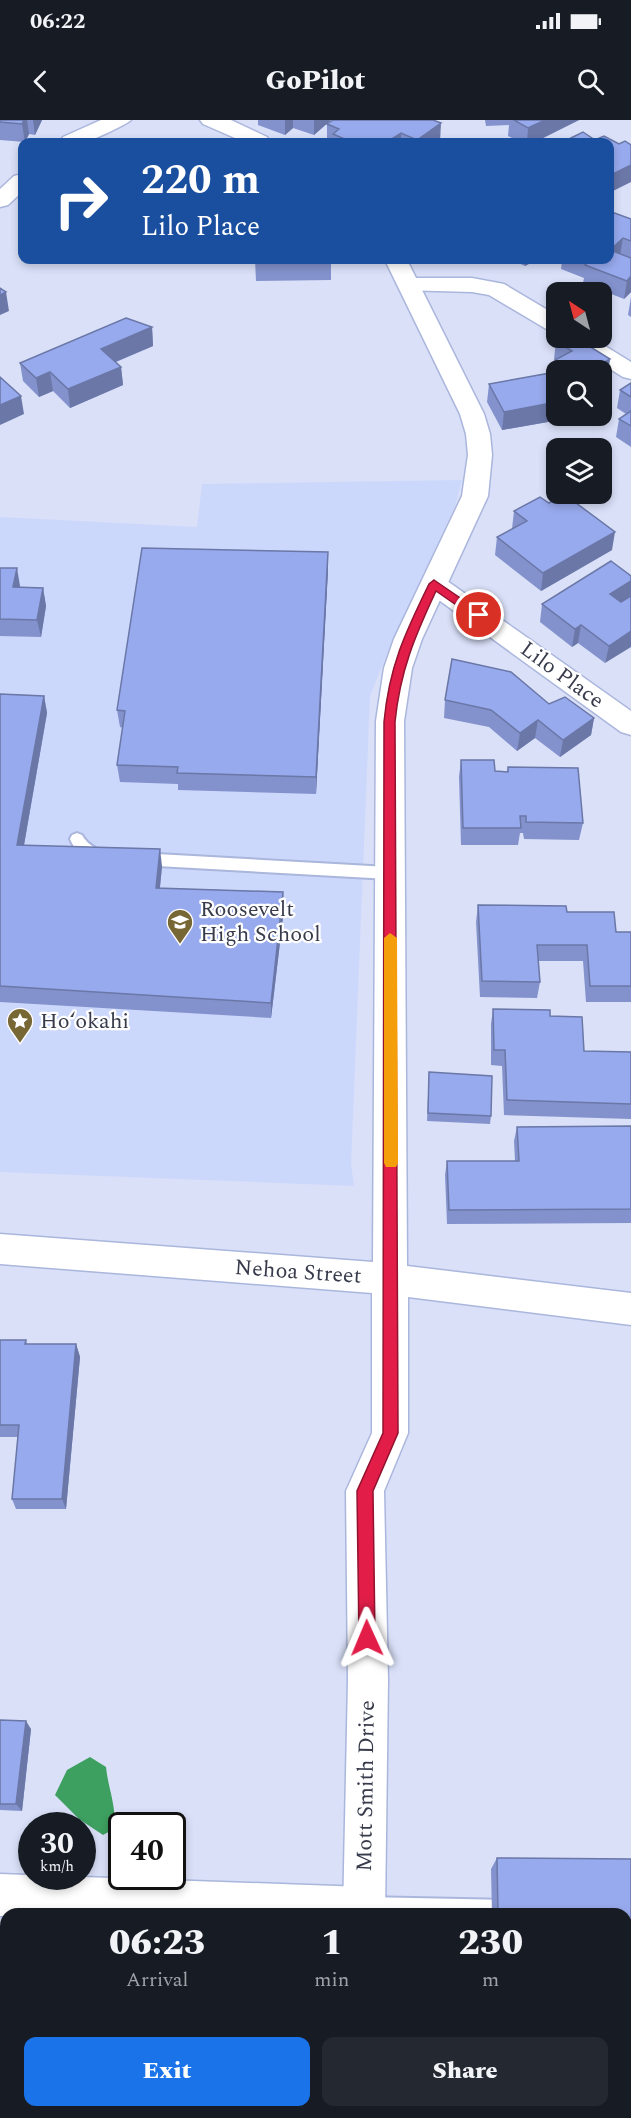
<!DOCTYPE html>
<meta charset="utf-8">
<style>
body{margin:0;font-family:Spectral,serif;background:#242831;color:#f1f3f6;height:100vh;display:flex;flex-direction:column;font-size:22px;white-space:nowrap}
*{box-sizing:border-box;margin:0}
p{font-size:20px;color:#9ea1a6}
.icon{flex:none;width:33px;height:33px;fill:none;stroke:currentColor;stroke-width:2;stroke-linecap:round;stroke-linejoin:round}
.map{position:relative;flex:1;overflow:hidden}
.sheet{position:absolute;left:0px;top:1788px;width:632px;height:210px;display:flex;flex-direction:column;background:#171b24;border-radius:18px 18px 0 0;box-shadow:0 3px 9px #0003}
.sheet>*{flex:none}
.guide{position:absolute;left:18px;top:18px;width:596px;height:126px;border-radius:12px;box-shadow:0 3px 9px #0003;background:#1a4fa0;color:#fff;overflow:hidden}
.needle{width:39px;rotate:324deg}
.controls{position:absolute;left:546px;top:162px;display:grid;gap:12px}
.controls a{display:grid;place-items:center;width:66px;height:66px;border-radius:12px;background:#171b24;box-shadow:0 3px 9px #0003;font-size:30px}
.speed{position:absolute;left:18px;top:1692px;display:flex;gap:12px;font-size:30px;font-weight:700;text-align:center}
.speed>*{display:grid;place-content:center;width:78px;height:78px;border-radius:50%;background:#171b24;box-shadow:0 3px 9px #0003;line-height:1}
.speed small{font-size:15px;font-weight:400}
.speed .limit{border:3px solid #111;border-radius:9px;background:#fff;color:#111}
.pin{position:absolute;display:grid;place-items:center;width:51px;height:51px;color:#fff;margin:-26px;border:3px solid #fff;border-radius:50%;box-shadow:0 2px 6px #0007}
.me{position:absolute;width:66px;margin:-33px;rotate:359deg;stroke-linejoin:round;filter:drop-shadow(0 0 4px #0008)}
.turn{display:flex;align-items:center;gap:21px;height:126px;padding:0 24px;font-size:27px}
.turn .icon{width:78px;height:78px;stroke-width:2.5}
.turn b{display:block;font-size:42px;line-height:51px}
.eta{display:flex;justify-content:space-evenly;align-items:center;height:102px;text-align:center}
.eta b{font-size:36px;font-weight:800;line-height:42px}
.button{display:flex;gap:12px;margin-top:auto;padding:12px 24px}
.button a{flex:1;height:69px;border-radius:12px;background:#1a73e8;color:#fff;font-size:24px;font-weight:800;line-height:69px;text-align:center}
.button a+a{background:#242831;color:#f1f3f6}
.status{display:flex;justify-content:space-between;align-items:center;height:42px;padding:0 30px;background:#171b24;direction:ltr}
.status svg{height:16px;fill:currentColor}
header{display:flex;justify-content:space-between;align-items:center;height:78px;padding:0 24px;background:#171b24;font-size:27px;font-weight:800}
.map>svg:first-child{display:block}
</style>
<div class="status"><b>06:22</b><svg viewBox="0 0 49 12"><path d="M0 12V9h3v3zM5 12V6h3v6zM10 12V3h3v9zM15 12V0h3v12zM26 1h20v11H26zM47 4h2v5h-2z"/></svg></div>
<header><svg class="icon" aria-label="back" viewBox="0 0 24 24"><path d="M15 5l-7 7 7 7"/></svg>GoPilot<svg class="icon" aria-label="search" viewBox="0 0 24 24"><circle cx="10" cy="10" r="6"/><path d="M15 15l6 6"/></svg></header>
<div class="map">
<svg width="631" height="1998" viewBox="0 0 631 1998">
<rect width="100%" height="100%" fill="#d9e0f8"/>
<!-- built -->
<path fill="#ccd7fc" d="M 462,360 L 455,386 L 393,519 L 370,576 L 351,1044 L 354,1066 L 0,1052 L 0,397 L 197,407 L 202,364 Z"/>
<!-- water -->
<path fill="#3da060" d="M 90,1637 L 106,1647 C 108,1668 117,1687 114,1709 L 103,1715 L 79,1699 L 55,1675 L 67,1650 Z"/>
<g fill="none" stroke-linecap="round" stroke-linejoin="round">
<!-- lane casing -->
<g stroke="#aab6dc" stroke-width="4">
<g id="lane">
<path d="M 77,713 L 82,715 C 90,729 100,727 105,737 L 103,741 C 88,746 75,731 70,719 L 72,715 Z"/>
<path d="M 139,733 L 389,747 L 394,749 L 397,753 L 394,757 L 389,759 L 139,745 L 134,743 L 132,739 L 134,735 Z"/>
<path d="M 364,1777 L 513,1780 L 521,1783 L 524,1791 L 522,1794 L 356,1794 L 353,1788 L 356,1780 Z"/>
</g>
</g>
<!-- street casing -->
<g stroke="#aab6dc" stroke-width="3">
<g id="street">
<path d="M 410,158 L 472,158 L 504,164 L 556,195 L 556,212 L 548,210 L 489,175 L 472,172 L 402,170 L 399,165 L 402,160 Z"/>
<path d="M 565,218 L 592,218 L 631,242 L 631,259 L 623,257 L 568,223 Z"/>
<path d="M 434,455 L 443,458 L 631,591 L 631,615 L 621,612 L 425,470 L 421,464 L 425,458 Z"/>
<path d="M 0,1754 L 364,1767 L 379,1773 L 385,1788 L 383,1794 L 6,1794 L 6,1796 L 0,1796 Z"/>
</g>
</g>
<!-- secondary casing -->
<g stroke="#aab6dc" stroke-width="3">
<g id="secondary">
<path d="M 101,0 L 131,0 C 129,3 90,22 84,22 C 77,24 67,23 60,22 L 63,17 Z"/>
<path d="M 200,0 L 231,0 L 267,17 L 270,22 L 244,22 L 203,4 Z"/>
<path d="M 22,54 L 22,72 L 8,85 L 0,87 L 0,69 L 14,56 Z"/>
<path d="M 385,140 L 407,140 L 484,294 L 490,314 L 492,335 L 488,376 L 422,519 L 412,548 L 404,601 L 407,1146 L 631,1173 L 631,1205 L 408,1177 L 408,1313 L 384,1371 L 388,1560 L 385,1794 L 343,1794 L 348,1560 L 346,1371 L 372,1313 L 372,1173 L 0,1144 L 0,1114 L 373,1142 L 376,601 L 384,548 L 394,519 L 462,376 L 468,335 L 466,314 L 460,294 Z"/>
<path d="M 343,1992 L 387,1992 L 388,1998 L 342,1998 Z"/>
</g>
</g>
<!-- lane -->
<use href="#lane" fill="#fff" fill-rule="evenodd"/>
<!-- street -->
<use href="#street" fill="#fff" fill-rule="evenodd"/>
<!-- secondary -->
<use href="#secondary" fill="#fff" fill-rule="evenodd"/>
</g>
<!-- wall -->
<g fill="#8392cd">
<path d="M 0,0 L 42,0 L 35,15 L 29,14 L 25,22 L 0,20 Z"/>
<path d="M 258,0 L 331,0 L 314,15 L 293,8 L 285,15 L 258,5 Z"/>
<path d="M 433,0 L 440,22 L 327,22 L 327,4 Z"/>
<path d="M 485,0 L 579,0 L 535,22 L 520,22 L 508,16 L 509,5 L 486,6 Z"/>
<path d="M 631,99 L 631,172 L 624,179 L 583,163 L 584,158 L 561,149 L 562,140 L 609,140 Z"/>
<path d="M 255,140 L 331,140 L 331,160 L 256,161 Z"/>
<path d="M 512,140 L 536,140 L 525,146 Z"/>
<path d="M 631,177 L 631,197 L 628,195 Z"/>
<path d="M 152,207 L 153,226 L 116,242 L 121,247 L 123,265 L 70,288 L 53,271 L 39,277 L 23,261 L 20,243 Z"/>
<path d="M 562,218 L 576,218 L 610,239 L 607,257 L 602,261 L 602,250 L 556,250 L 556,296 L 582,296 L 502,310 L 487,282 L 489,264 L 554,252 L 556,240 L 554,239 L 556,221 Z"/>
<path d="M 631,263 L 631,327 L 616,317 L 619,299 L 626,294 L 617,288 L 620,270 Z"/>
<path d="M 514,391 L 612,430 L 541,471 L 495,435 L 497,417 L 512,409 Z"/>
<path d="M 0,448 L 20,466 L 20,467 L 43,468 L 46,486 L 41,517 L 0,516 Z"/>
<path d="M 328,450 L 316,674 L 178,670 L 178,664 L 120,662 L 117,645 L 123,608 L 120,607 L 117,590 Z"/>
<path d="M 631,456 L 605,543 L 578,523 L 572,527 L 540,502 L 542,484 Z"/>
<path d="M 0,574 L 44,576 L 47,593 L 24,725 L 162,746 L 160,768 L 283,772 L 284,789 L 271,898 L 0,882 Z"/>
<path d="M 445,580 L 549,584 L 594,598 L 591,615 L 560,637 L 535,618 L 517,631 L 489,607 L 444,598 Z"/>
<path d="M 461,640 L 495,651 L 507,652 L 508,647 L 583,703 L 579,720 L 524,719 L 523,713 L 520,713 L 518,725 L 461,725 L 459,657 Z"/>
<path d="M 478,785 L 567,792 L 616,812 L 631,812 L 631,882 L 586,882 L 583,841 L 538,841 L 540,862 L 537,878 L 480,877 L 476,802 Z"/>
<path d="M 493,889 L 550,896 L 584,931 L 631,932 L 631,999 L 504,995 L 502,946 L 491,945 L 491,904 Z"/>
<path d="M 429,952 L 491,996 L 490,1004 L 427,1001 Z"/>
<path d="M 631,1006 L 631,1103 L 447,1104 L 445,1055 L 447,1041 L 515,1041 L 514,1021 L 517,1007 Z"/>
<path d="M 0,1220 L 26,1220 L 27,1224 L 76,1224 L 80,1237 L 66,1389 L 16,1389 L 12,1379 L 18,1317 L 0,1317 Z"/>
<path d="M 0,1600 L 31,1609 L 22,1691 L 0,1690 Z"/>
<path d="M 497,1738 L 631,1739 L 631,1998 L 497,1998 L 497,1992 L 626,1992 L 626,1794 L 492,1794 L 491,1749 Z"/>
</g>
<!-- shaded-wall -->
<g fill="#6a77a7">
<path d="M 24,0 L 27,0 L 29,14 L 25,22 L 22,4 Z"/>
<path d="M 33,0 L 42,0 L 35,15 Z"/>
<path d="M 285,0 L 293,0 L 293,8 L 285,15 Z"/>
<path d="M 314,0 L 331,0 L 314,15 Z"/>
<path d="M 545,0 L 579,0 L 535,22 L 527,22 L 528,8 Z"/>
<path d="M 441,3 L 440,22 L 416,22 L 417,20 Z"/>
<path d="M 401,13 L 401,22 L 387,22 Z"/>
<path d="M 631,45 L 631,62 L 609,73 L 609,56 Z"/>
<path d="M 623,118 L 620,136 L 610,130 Z"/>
<path d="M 525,140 L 536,140 L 525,146 Z"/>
<path d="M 631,156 L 631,172 L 624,179 L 627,161 Z"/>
<path d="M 6,172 L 9,191 L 0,195 L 0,175 Z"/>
<path d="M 152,207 L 153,226 L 103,247 L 101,229 Z"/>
<path d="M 610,239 L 607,257 L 602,261 L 602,250 L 594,250 L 594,248 Z"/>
<path d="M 121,247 L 123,265 L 70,288 L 68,269 Z"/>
<path d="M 50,252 L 53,271 L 39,277 L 36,258 Z"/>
<path d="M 608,273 L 605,291 L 602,292 L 602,274 Z"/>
<path d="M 21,276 L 24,294 L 0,305 L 0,285 Z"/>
<path d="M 556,282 L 556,296 L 582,296 L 502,310 L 504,292 Z"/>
<path d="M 615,412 L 612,430 L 541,471 L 543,453 Z"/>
<path d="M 328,432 L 328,450 L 316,674 L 316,657 Z"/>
<path d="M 17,448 L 20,466 L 17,485 L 13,467 Z"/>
<path d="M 631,461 L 631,476 L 607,492 L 610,474 Z"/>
<path d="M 43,468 L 46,486 L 41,517 L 37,500 Z"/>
<path d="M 581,505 L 578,523 L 572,527 L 575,509 Z"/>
<path d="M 631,511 L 631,527 L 605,543 L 609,526 Z"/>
<path d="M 44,576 L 47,593 L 21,742 L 17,725 Z"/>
<path d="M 594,598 L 591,615 L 560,637 L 563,620 Z"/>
<path d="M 538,600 L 535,618 L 517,631 L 520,613 Z"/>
<path d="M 160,729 L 162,746 L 158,785 L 156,768 Z"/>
<path d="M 283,772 L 284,789 L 271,898 L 271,883 Z"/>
<path d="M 76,1224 L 80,1237 L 66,1389 L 62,1379 Z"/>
<path d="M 26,1601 L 31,1609 L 22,1691 L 16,1684 Z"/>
</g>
<!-- building -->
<g fill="#98aaee" stroke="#6a77a7" stroke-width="1.5">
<path d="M 0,0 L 24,0 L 22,4 L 0,2 Z"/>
<path d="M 333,0 L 433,0 L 441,3 L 417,20 L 401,13 L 387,22 L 343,22 L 347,20 L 333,14 L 339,9 L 327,4 Z"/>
<path d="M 514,0 L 545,0 L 528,8 Z"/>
<path d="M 583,12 L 595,20 L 604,16 L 619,24 L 625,21 L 631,25 L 631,45 L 609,56 L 609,22 L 571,22 L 575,21 L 571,18 Z"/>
<path d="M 609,91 L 631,99 L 631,121 L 623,118 L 610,130 L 631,138 L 631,156 L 627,161 L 585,145 L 590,141 L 587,140 L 609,140 Z"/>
<path d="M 255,140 L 331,140 L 331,142 L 255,143 Z"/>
<path d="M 0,168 L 6,172 L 0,175 Z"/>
<path d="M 126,198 L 152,207 L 101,229 L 121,247 L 68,269 L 50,252 L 36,258 L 20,243 Z"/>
<path d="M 562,218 L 576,218 L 610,239 L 594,248 L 595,250 L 563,250 L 569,249 L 555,240 L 572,231 L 556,221 Z"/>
<path d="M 556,252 L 556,282 L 504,292 L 489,264 Z"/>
<path d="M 0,257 L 21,276 L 0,285 Z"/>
<path d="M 602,261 L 608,273 L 602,274 Z"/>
<path d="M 631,263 L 631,277 L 620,270 Z"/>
<path d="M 631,291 L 631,306 L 619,299 Z"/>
<path d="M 564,374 L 615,412 L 543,453 L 497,417 L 527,401 L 514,391 L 540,377 L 549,383 Z"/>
<path d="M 142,428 L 328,432 L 316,657 L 177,653 L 178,647 L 117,645 L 125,591 L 117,590 Z"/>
<path d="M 611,441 L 631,456 L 631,461 L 610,474 L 621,482 L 631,476 L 631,511 L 609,526 L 581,505 L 575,509 L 542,484 Z"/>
<path d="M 0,448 L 17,448 L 13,467 L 43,468 L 37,500 L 0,499 Z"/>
<path d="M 452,539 L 511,552 L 549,584 L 565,577 L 594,598 L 563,620 L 538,600 L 520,613 L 491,590 L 445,580 Z"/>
<path d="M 0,574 L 44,576 L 17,725 L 160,729 L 156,768 L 283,772 L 271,883 L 0,866 Z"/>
<path d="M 461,640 L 494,640 L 495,651 L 508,652 L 508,647 L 578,648 L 583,703 L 526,702 L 526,696 L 520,696 L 521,708 L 463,708 Z"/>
<path d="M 478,785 L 566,786 L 567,792 L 614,792 L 616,812 L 631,812 L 631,866 L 590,866 L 587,825 L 537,825 L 540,862 L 482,861 Z"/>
<path d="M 493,889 L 550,890 L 550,896 L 582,897 L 584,931 L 631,932 L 631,984 L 507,980 L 505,930 L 494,930 Z"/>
<path d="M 429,952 L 492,956 L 491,996 L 428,993 Z"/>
<path d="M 631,1006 L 631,1089 L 449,1090 L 447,1041 L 519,1041 L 517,1007 Z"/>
<path d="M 0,1220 L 26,1220 L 25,1224 L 76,1224 L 62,1379 L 12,1379 L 19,1305 L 0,1305 Z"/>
<path d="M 0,1600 L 26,1601 L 16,1684 L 0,1684 Z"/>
<path d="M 497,1738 L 631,1739 L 631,1998 L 503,1998 L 503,1992 L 626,1992 L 626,1794 L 498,1794 Z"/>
</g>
<!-- route -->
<path fill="#e11d48" stroke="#92132f" stroke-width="1.5" d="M 434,460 L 485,495 L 483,498 L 475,498 L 436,471 C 415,516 400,551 395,602 L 398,1313 L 373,1371 L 375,1518 L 373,1524 L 367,1526 L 362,1524 L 359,1518 L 357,1371 L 383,1313 L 384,602 C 389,547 405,513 429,464 Z"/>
<!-- slow -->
<path fill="#f59e0b" d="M 390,813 L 397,818 L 398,1043 L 396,1047 L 386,1047 L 384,1043 L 384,818 Z"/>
<!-- icons -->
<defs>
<g id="school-pin" transform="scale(1.35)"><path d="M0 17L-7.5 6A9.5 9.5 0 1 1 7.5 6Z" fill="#766734" stroke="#fff"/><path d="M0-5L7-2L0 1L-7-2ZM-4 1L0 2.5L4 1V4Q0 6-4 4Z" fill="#fff"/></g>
<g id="sight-pin" transform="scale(1.35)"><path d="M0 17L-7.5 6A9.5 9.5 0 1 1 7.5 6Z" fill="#766734" stroke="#fff"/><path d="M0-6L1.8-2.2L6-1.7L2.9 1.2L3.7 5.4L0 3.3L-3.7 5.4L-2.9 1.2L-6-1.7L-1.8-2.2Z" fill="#fff"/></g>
</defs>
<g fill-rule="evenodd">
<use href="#school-pin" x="180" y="802"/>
<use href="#sight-pin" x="20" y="901"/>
</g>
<g text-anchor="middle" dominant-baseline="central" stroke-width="4.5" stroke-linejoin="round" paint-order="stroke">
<!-- street labels -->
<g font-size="22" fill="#373b4b" stroke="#fff">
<text transform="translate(562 555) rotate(36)">Lilo Place</text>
<text transform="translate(298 1152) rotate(4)">Nehoa Street</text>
<text transform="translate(366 1666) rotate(-89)">Mott Smith Drive</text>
</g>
<!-- poi labels -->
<g font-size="22" fill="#373b4b" stroke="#fff" text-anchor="start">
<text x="200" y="789">Roosevelt<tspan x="200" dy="25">High School</tspan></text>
<text x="40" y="901">Hoʻokahi</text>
</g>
</g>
</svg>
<div class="controls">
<a><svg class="needle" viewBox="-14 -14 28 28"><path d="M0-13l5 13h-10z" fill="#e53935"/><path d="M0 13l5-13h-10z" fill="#9ea1a6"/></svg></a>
<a><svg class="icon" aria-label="search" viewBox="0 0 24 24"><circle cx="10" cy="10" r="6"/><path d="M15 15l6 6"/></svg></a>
<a><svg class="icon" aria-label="layers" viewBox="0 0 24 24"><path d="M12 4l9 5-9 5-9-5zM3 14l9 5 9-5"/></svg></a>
</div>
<div class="speed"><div>30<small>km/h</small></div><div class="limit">40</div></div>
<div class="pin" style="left:479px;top:495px;background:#d93025"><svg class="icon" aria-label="arrive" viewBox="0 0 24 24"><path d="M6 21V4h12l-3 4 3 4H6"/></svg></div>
<svg class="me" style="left:367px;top:1518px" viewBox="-20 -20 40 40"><path d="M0-17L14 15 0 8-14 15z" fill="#e11d48" stroke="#fff" stroke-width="4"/></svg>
<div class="guide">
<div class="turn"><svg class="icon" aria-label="right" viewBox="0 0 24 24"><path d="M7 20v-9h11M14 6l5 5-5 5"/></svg><div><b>220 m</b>Lilo Place</div></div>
</div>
<section class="sheet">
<div class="eta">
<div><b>06:23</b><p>Arrival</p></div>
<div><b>1</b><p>min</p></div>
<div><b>230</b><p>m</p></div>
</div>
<div class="button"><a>Exit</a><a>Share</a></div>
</section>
</div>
